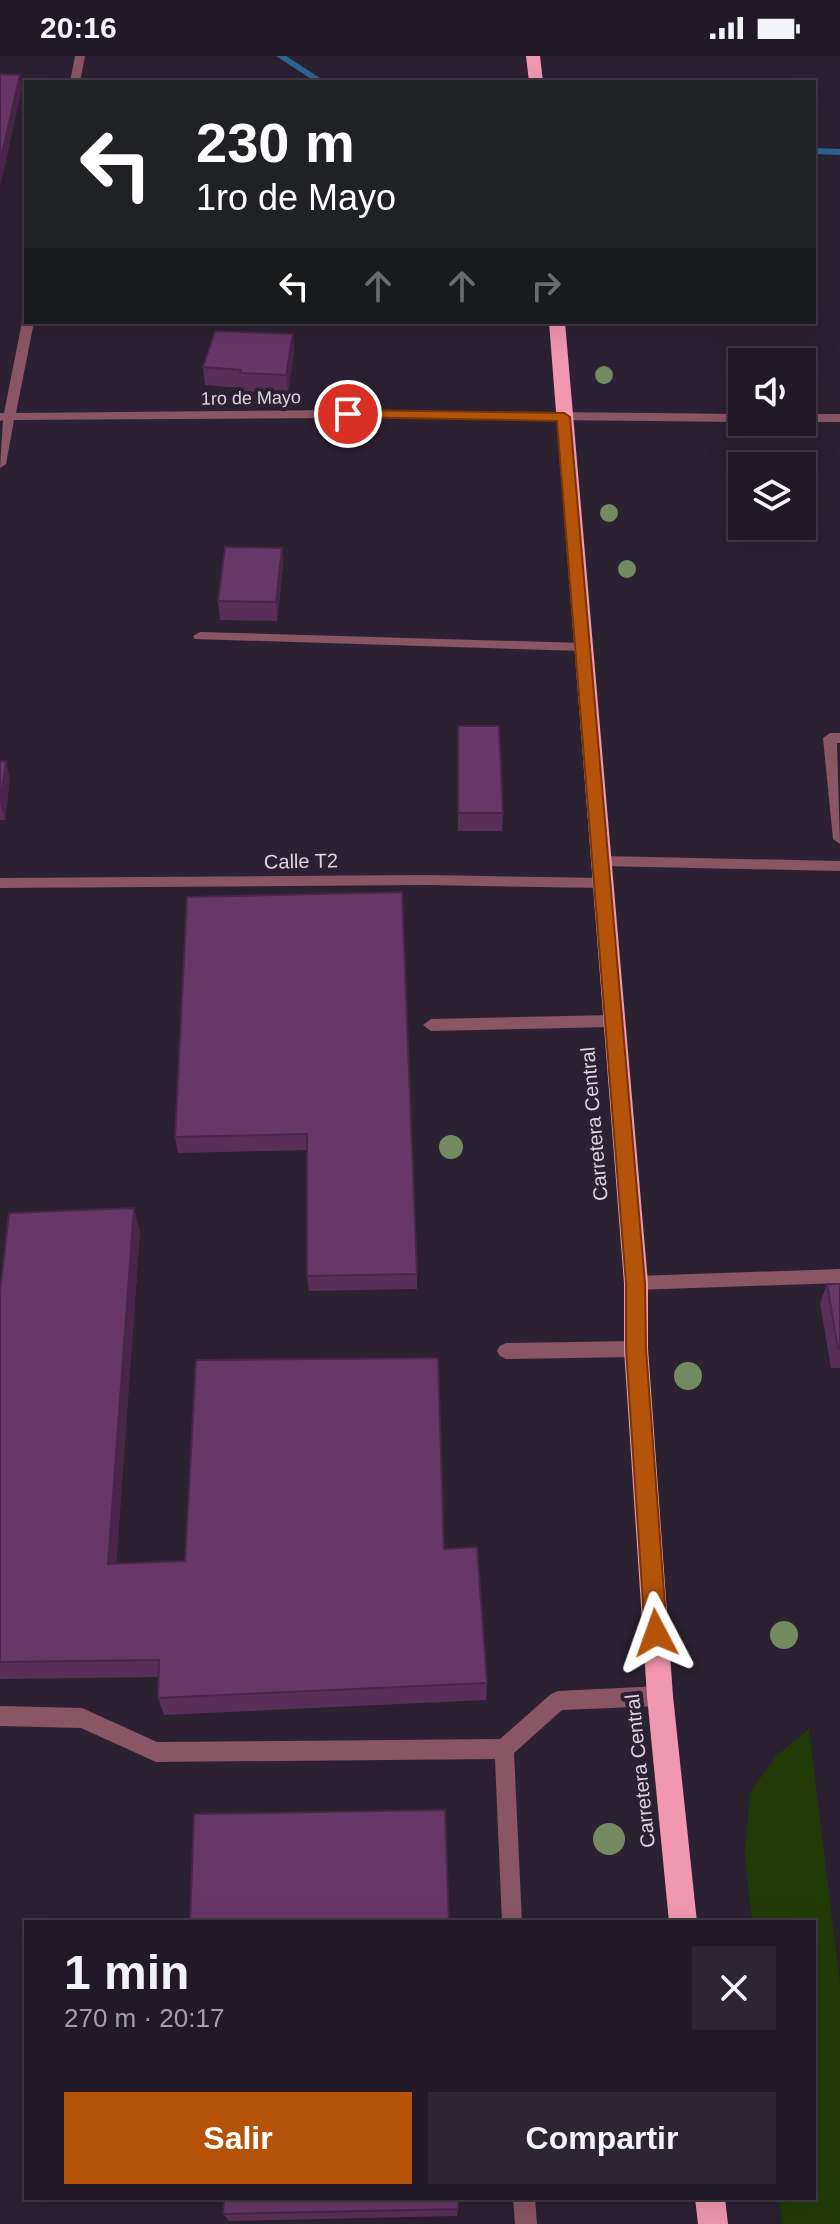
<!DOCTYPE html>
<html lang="es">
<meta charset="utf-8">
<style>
body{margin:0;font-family:Helvetica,sans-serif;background:#2d2632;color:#f1f3f6;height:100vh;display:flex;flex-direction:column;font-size:30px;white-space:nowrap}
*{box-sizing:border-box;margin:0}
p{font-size:26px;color:#a2a0a7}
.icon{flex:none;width:44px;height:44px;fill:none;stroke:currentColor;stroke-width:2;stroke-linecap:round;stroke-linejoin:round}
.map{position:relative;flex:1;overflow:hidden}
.side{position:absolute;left:24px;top:1864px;width:792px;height:280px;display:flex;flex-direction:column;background:#211925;border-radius:0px;box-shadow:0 8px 32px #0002,0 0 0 2px #3e3842}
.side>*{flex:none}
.hud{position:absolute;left:24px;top:24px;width:792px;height:244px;border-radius:0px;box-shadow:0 8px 32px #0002,0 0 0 2px #3e3842;background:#202124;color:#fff;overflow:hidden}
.fabs{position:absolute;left:728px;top:292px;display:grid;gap:16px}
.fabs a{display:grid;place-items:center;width:88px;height:88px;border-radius:0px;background:#211925;box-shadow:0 8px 32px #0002,0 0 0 2px #3e3842;font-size:40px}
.pin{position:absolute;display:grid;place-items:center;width:68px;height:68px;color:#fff;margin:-34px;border:4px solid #fff;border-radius:50%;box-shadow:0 2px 8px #0007}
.me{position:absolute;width:88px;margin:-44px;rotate:356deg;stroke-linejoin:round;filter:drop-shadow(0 0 6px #0008)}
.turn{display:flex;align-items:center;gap:28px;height:168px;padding:0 40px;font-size:36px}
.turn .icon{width:104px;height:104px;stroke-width:2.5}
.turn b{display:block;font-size:56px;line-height:68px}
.lanes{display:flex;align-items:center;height:76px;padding:0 40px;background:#0003;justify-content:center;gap:40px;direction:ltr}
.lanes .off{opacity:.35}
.round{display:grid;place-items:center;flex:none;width:84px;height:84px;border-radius:0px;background:#2d2632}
.head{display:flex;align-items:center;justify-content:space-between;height:136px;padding:0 40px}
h1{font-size:48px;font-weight:600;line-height:60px}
.cta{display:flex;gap:16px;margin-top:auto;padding:16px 40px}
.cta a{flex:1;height:92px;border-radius:0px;background:#b45309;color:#fff;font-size:32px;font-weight:600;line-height:92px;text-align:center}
.cta a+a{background:#2d2632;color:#f1f3f6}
.status{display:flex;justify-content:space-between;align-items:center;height:56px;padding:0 40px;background:#211925;direction:ltr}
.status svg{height:22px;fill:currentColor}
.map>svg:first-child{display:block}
</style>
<div class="status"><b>20:16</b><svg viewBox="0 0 49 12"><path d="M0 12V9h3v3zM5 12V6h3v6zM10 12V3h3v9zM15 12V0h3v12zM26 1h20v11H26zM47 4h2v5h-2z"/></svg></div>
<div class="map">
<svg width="840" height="2168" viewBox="0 0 840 2168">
<rect width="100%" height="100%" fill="#2c2131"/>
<!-- green -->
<path fill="#213b07" d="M 809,1673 L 840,1929 L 840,2168 L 782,2168 L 779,2142 L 814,2142 L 814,1866 L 752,1866 L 745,1797 L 750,1737 L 776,1700 Z"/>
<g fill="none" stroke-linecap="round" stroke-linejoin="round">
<!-- stream -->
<g fill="#2b6594" fill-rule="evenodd">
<path d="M 276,0 L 286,0 L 326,26 L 316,26 Z"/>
<path d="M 814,92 L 840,93 L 840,99 L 814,98 Z"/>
</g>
<!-- service -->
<g fill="#8a5665" fill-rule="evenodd">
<path d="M 200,576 L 583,587 L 590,591 L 583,595 L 195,583 L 193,580 Z"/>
<path d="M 830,677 L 840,677 L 840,687 L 837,687 L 840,788 L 833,783 L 823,682 Z"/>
<path d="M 602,800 L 840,805 L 840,815 L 602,810 L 595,805 Z"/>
<path d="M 613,959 L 621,965 L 613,971 L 431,975 L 423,969 L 431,963 Z"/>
<path d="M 840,1213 L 840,1227 L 636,1234 L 630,1232 L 628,1227 L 630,1222 L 636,1220 Z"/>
<path d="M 636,1285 L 642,1288 L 645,1293 L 642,1298 L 636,1301 L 506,1303 L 500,1300 L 497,1295 L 500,1290 L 506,1287 Z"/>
<path d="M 660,1630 L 667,1633 L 670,1640 L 667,1647 L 660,1650 L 562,1654 L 514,1697 L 522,1866 L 502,1866 L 495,1703 L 156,1706 L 81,1672 L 0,1670 L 0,1650 L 82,1652 L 157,1686 L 500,1683 L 551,1638 L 558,1635 Z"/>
<path d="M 513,2142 L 535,2142 L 537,2168 L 515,2168 Z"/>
</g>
<!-- minor -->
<g fill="#8a5665" fill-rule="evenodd">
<path d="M 75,0 L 85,0 L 80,26 L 70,26 Z"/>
<path d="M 26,263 L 26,266 L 34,266 L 16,357 L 348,354 L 742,358 L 742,366 L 348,362 L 14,364 L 6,408 L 0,412 L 3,364 L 0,365 L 0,357 L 4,357 L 22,266 Z"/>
<rect x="802" y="358" width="38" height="8"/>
<path d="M 427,819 L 603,822 L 610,827 L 603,832 L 427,829 L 0,832 L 0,822 Z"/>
</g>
<!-- trunk -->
<g fill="#f297b1" fill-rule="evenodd">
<path d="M 526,0 L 540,0 L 543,26 L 529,26 Z"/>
<path d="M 549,266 L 565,266 L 648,1227 L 648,1293 L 673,1640 L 697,1866 L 669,1866 L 647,1640 L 624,1293 L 624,1227 Z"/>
<path d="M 695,2142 L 725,2142 L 728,2168 L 698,2168 Z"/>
</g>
</g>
<!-- trees -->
<g fill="#748a61">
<circle cx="604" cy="319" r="9"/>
<circle cx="609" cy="457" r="9"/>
<circle cx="627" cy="513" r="9"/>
<circle cx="451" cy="1091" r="12"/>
<circle cx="688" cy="1320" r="14"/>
<circle cx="784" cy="1579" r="14"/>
<circle cx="609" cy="1783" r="16"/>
</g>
<!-- wall -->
<g fill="#592f59">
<path d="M 293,278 L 294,296 L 288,337 L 241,335 L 241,332 L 205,329 L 203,311 Z"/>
<path d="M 282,492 L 283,510 L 277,565 L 220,564 L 218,545 Z"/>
<path d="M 458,670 L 503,757 L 502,775 L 458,775 Z"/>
<path d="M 0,705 L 10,723 L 5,764 L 0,764 Z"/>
<path d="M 187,841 L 417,1218 L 417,1233 L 309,1235 L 307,1220 L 307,1094 L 178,1097 L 175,1081 Z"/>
<path d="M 140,1175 L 116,1508 L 444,1493 L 487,1627 L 486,1644 L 164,1659 L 158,1642 L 158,1621 L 0,1623 L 0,1236 Z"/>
<path d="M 827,1228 L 840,1228 L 840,1312 L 831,1312 L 820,1247 Z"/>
<path d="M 458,2153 L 457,2160 L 229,2165 L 223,2158 Z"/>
</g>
<!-- shaded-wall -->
<g fill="#482649">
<path d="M 20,19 L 22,33 L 0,132 L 0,106 Z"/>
<path d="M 293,278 L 294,296 L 288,337 L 286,319 Z"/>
<path d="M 282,492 L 283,510 L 277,565 L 276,546 Z"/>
<path d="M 6,705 L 10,723 L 5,764 L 0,747 Z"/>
<path d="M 134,1152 L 140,1175 L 115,1527 L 108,1508 Z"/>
</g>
<!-- building -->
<g fill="#673768" stroke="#482649" stroke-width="2">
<path d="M 0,18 L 20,19 L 0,106 Z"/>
<path d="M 215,275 L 293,278 L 286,319 L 240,317 L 241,314 L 203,311 Z"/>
<path d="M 225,491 L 282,492 L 276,546 L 218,545 Z"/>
<path d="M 458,670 L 499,670 L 503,757 L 458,757 Z"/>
<path d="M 0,705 L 6,705 L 0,747 Z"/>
<path d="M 402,836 L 417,1218 L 307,1220 L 307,1078 L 175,1081 L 187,841 Z"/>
<path d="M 134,1152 L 108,1508 L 185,1505 L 196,1304 L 438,1302 L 444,1493 L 477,1491 L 487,1627 L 158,1642 L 159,1604 L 0,1606 L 0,1236 L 9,1157 Z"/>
<path d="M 827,1228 L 840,1228 L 840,1293 L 838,1293 Z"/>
<path d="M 445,1754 L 449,1866 L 190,1866 L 194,1758 Z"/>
<path d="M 224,2142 L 458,2142 L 458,2153 L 223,2158 Z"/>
</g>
<!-- route -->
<path fill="#b45309" stroke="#753606" stroke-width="2" d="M 348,354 L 564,357 L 570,361 L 645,1227 L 646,1293 L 667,1577 L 663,1585 L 656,1588 L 648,1585 L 645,1577 L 626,1293 L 626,1227 L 557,365 L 343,361 L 343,355 Z"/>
<g text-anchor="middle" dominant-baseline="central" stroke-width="8" stroke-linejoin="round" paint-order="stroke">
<!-- far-street labels -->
<g font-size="18" fill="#dcd5df" stroke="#2c2131">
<text transform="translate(251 342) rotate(-1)">1ro de Mayo</text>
</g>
<!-- street labels -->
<g font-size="20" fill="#dcd5df" stroke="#2c2131">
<text transform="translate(301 805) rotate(-1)">Calle T2</text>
<text transform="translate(594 1068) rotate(-95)">Carretera Central</text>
<text transform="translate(640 1715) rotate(-96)">Carretera Central</text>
</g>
</g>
</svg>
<div class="fabs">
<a><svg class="icon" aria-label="sound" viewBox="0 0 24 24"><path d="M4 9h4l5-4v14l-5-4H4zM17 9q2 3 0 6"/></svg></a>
<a><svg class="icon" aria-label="layers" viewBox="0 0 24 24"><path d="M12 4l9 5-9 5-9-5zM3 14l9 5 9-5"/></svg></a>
</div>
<div class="pin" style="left:348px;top:358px;background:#d93025"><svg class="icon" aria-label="arrive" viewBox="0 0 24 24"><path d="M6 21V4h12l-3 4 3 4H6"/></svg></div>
<svg class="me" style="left:656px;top:1577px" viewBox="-20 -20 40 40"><path d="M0-17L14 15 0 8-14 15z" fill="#b45309" stroke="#fff" stroke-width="4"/></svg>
<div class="hud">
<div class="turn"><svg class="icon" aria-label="left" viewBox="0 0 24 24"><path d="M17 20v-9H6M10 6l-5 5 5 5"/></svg><div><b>230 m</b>1ro de Mayo</div></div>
<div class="lanes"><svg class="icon" aria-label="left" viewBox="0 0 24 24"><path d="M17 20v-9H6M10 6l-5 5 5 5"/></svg><svg class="icon off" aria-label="ahead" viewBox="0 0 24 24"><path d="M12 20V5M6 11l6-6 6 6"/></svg><svg class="icon off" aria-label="ahead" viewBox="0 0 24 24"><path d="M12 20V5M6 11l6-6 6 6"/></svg><svg class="icon off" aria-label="right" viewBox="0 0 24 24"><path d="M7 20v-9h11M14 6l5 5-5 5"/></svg></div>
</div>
<section class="side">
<div class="head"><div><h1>1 min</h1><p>270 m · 20:17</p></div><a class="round"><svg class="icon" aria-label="close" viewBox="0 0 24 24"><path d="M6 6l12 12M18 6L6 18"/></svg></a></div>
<div class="cta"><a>Salir</a><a>Compartir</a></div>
</section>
</div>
